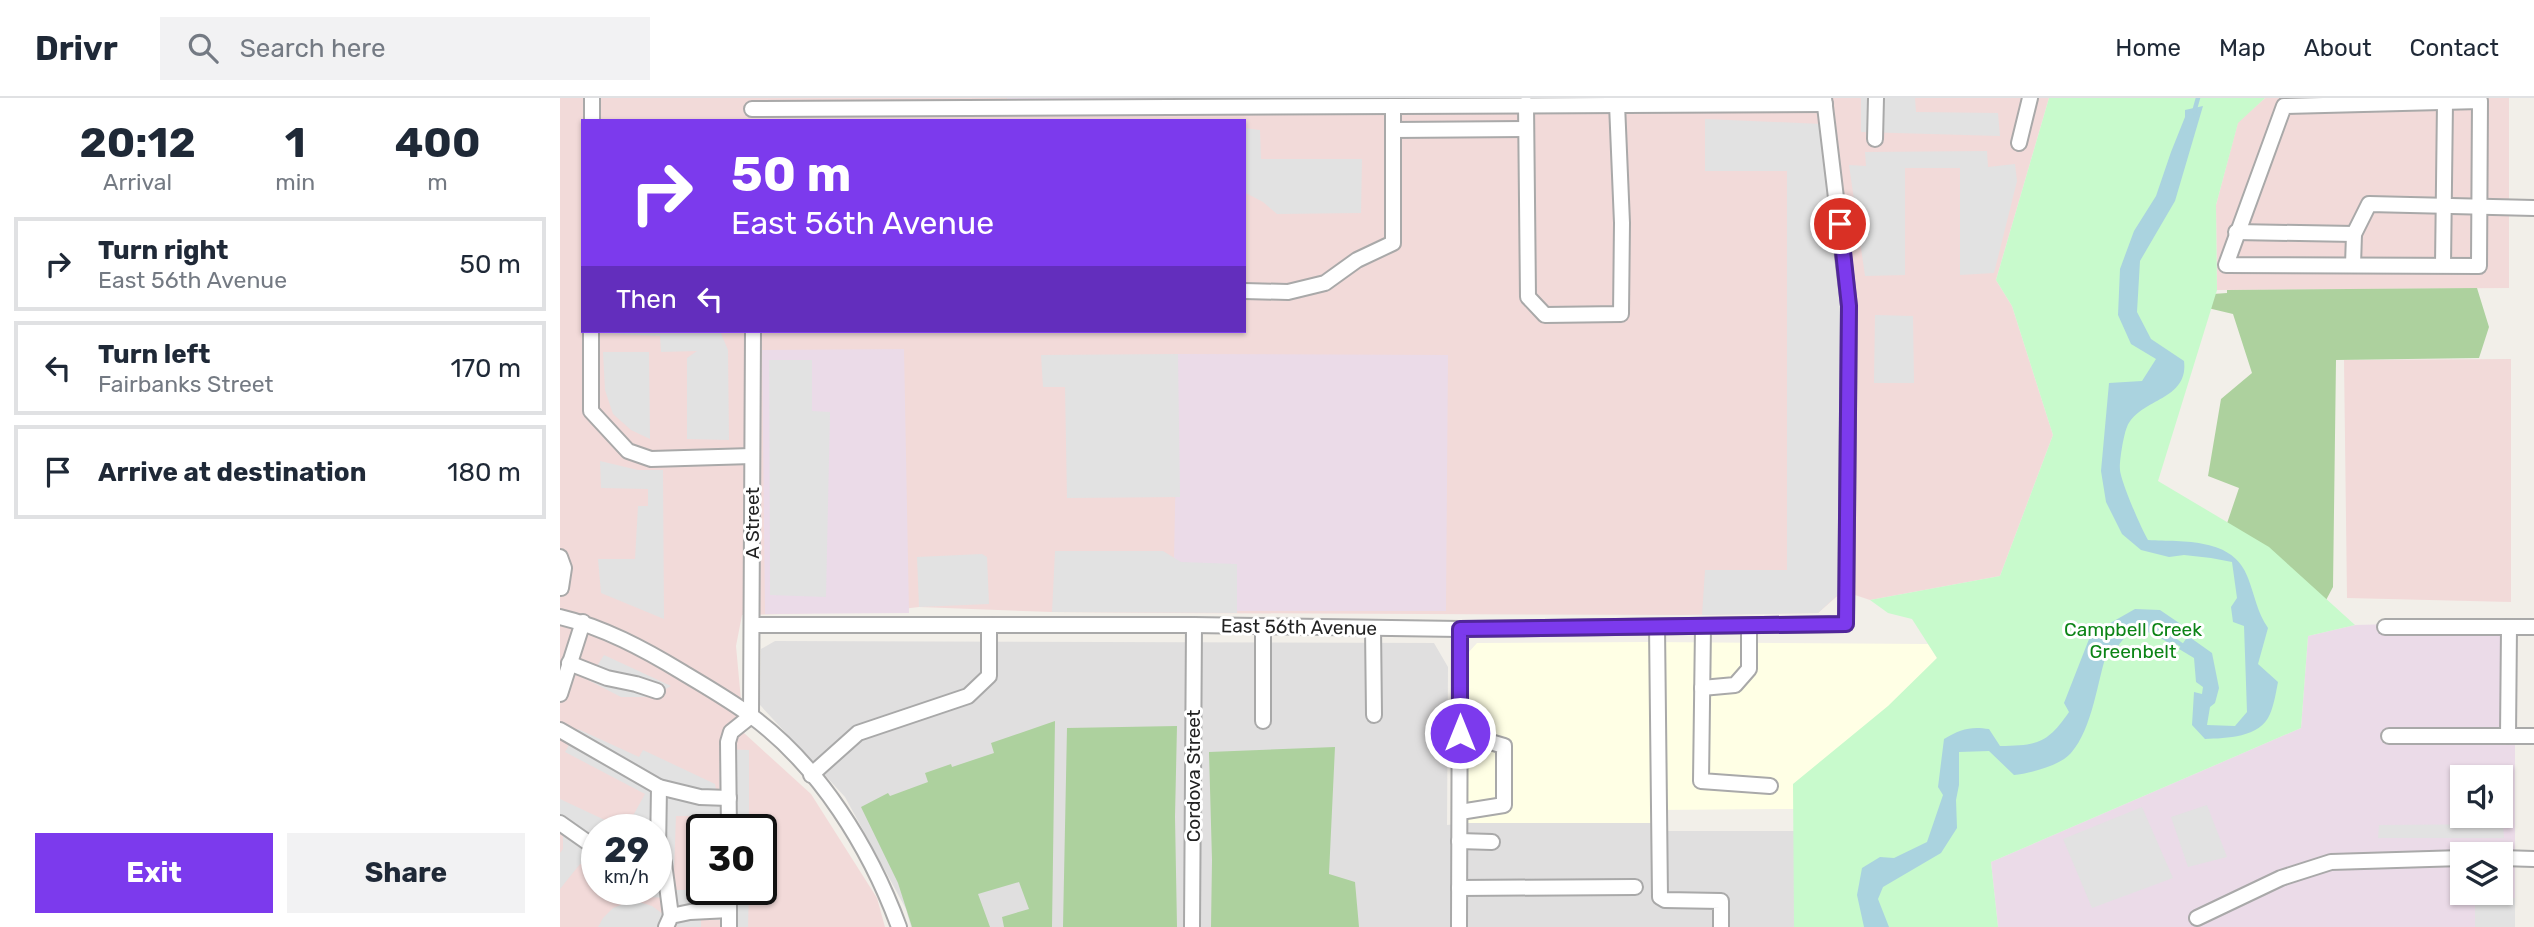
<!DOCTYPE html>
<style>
body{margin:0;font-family:Rubik,sans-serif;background:#f2f2f3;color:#1f2937;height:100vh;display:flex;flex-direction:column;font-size:26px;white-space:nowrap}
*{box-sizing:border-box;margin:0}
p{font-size:23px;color:#747a83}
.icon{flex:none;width:38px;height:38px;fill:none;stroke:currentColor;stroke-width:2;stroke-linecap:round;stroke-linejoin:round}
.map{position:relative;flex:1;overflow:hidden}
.panel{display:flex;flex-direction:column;background:#fff;width:560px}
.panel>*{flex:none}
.guide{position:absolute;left:21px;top:21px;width:665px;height:214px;border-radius:0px;box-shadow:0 2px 5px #0004;background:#7c3aed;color:#fff;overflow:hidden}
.controls{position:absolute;left:1890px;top:667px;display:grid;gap:14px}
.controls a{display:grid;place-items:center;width:63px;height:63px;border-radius:0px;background:#fff;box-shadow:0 2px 5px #0004;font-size:35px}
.speed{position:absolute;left:21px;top:716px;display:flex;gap:14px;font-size:35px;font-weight:700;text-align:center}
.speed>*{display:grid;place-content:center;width:91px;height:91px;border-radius:50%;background:#fff;box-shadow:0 2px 5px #0004;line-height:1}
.speed small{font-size:18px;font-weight:400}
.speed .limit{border:4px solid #111;border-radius:10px;background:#fff;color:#111}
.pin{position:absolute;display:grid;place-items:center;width:60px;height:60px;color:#fff;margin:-30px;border:4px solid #fff;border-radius:50%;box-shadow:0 2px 7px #0007}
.me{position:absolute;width:77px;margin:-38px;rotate:0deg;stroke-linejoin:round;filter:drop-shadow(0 0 5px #0008)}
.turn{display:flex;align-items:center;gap:24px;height:147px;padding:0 35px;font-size:32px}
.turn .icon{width:91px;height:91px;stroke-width:2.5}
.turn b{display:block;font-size:49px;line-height:60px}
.then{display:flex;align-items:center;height:66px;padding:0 35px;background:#0003;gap:14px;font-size:26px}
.eta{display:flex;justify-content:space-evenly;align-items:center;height:119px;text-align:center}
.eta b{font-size:42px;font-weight:700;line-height:49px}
.action{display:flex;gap:14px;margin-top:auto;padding:14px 35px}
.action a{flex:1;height:80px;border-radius:0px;background:#7c3aed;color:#fff;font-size:28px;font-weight:700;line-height:80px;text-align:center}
.action a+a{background:#f2f2f3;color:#1f2937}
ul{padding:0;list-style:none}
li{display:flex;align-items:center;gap:21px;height:94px;margin:0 14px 10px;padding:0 21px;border:4px solid #e0e1e3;border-radius:0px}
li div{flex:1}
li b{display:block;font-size:26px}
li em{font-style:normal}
header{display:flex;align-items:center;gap:42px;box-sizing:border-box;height:98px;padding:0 35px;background:#fff;border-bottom:2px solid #e0e1e3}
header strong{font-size:33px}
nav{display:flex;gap:38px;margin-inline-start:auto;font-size:24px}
.search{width:490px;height:63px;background:#f2f2f3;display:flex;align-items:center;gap:18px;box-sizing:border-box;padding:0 24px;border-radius:0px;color:#747a83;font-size:26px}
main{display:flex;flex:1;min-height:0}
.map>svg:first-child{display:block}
</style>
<header>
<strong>Drivr</strong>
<div class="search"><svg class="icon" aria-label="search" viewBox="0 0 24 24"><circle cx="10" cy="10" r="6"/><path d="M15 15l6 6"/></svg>Search here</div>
<nav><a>Home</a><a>Map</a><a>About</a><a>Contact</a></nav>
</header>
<main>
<section class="panel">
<div class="eta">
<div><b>20:12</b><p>Arrival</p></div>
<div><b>1</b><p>min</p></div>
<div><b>400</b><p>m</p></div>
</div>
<ul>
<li><svg class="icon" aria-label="right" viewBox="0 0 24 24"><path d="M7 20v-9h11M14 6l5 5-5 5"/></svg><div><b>Turn right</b><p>East 56th Avenue</p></div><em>50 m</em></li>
<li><svg class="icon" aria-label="left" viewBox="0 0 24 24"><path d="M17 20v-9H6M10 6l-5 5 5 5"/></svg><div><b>Turn left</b><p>Fairbanks Street</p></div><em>170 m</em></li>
<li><svg class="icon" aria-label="arrive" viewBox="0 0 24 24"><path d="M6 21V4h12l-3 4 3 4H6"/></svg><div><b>Arrive at destination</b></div><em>180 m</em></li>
</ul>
<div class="action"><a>Exit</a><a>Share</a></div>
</section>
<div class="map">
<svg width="1974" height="829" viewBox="0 0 1974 829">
<rect width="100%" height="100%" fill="#f2efe9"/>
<!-- residential -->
<path fill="#e0dfdf" d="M 215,543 L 874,545 L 888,569 L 887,727 L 907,725 L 1093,725 L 1093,733 L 1234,733 L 1234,829 L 351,829 L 346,811 L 285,699 L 200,607 L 201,551 Z"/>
<!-- commercial -->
<g fill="#f2dad9" fill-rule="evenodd">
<path d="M 0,0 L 1489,0 L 1436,182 L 1452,208 L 1493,337 L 1440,478 L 1310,502 L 1283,493 L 1258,515 L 1122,517 L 616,515 L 492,514 L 359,509 L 325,513 L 182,517 L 176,548 L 184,635 L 251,696 L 317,800 L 325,829 L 0,829 ZM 23,23 L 684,23 L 684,233 L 23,233 ZM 37,732 L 96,732 L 96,791 L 37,791 ZM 142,732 L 201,732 L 201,791 L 142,791 Z"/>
<path d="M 1705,0 L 1949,0 L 1949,190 L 1657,192 L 1656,107 L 1678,24 Z"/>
<path d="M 1951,261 L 1951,504 L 1787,500 L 1784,262 Z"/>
</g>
<!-- industrial -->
<g fill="#ebdbe8" fill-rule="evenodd">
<path d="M 447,0 L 619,0 L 610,15 L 448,13 Z"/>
<path d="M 344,251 L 349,515 L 205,516 L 202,252 Z"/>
<path d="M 618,256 L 888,257 L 886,513 L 613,513 Z"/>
<path d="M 1955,523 L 1955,829 L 1438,829 L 1431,764 L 1741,630 L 1748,538 L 1795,527 ZM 1902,679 L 1941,679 L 1941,718 L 1902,718 ZM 1902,756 L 1941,756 L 1941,794 L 1902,794 Z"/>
</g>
<!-- education -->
<path fill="#ffffe5" d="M 1088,544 L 1368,546 L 1377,560 L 1234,711 L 1093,712 L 1093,725 L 907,725 L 908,555 L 917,545 Z"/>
<!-- forest -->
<g fill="#add19e">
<path d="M 1651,106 L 1653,196 L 1667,195 L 1667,192 L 1917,190 L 1929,229 L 1919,260 L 1776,262 L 1773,489 L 1741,549 L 1660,446 L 1679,390 L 1648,378 L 1661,301 L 1692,275 L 1673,216 L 1631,206 Z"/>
<path d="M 495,623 L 492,829 L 444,829 L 442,819 L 469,811 L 459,784 L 418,796 L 430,829 L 352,829 L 338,785 L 301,709 L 328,695 L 330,698 L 368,684 L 365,675 L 391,666 L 392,669 L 434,655 L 431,645 Z"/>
<path d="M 617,628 L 615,719 L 617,829 L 503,829 L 507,630 Z"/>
<path d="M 775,649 L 769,776 L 795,784 L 799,829 L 651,829 L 652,762 L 649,654 Z"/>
</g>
<!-- park -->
<path fill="#c8facc" d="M 1489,0 L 1705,0 L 1678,25 L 1656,107 L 1657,192 L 1598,383 L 1709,449 L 1795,527 L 1748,538 L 1741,630 L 1431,764 L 1438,829 L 1234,829 L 1233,686 L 1328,608 L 1377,560 L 1352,521 L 1328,515 L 1310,502 L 1440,478 L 1493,337 L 1452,208 L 1436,182 Z"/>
<!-- parking -->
<g fill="#e2e2e2">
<path d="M 1301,0 L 1355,0 L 1356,14 L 1438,15 L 1440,38 L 1301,34 Z"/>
<path d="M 1145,21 L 1262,26 L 1283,201 L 1283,492 L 1258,515 L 1142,517 L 1145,472 L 1227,472 L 1227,73 L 1145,73 Z"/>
<path d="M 684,30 L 700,32 L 701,61 L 802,61 L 801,115 L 717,116 L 703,104 L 684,94 Z"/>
<path d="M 1427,53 L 1428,69 L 1455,66 L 1457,83 L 1434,175 L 1400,177 L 1400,70 L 1345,70 L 1345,177 L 1305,178 L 1289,67 L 1306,68 L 1305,54 Z"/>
<path d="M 1315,217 L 1353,218 L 1354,285 L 1314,285 Z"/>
<path d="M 38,233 L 160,233 L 168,252 L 169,342 L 127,341 L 127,260 L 137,253 L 101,254 L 100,238 L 38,235 Z"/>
<path d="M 43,254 L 89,254 L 90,341 L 71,332 L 53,316 L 45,292 Z"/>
<path d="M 618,256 L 620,399 L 507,400 L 505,289 L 483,289 L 481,257 Z"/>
<path d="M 209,262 L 252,262 L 252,313 L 270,314 L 266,499 L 210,497 Z"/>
<path d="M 40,363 L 78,372 L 103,372 L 104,521 L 41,495 L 38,461 L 75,461 L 78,408 L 88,408 L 88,391 L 41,390 Z"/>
<path d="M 495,453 L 603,453 L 621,464 L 677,466 L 677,515 L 492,514 Z"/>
<path d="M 422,456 L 427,459 L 429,506 L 359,509 L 357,459 Z"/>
<path d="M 44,557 L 111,588 L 92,599 L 61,599 L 28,582 Z"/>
<path d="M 18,631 L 79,659 L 83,652 L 155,686 L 159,709 L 160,651 L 189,652 L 189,731 L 160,731 L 160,718 L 116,718 L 113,800 L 84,799 L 84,791 L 96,791 L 96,732 L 65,732 L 85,696 L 5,654 Z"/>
<path d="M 0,701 L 64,731 L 37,732 L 37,766 L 20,766 L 0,791 L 0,755 L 3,751 L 3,738 L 0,736 Z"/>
<path d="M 1647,707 L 1667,759 L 1628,769 L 1611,719 Z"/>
<path d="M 1582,709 L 1613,780 L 1532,810 L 1503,741 Z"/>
<path d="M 1943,726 L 1944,740 L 1818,740 L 1819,727 Z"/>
<path d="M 189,791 L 188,829 L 160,829 L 160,822 L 141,822 L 141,829 L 117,829 L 116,792 Z"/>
<path d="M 1955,800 L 1955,829 L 1915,829 L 1915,801 Z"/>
<path d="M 79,804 L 92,808 L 103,816 L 112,829 L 38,829 L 43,820 L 53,810 L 66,805 Z"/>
</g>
<!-- water -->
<g fill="#aad3df">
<path d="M 1643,8 L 1615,103 L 1580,163 L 1577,214 L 1591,241 L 1624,263 C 1629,303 1579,300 1567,329 C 1564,335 1559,364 1560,372 C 1561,384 1581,430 1588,442 C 1623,444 1674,439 1688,480 C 1695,498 1697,514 1708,530 L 1698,566 L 1718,584 C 1716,594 1714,607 1710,616 C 1700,640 1666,640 1645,641 L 1632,627 L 1634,594 L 1642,596 L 1643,589 L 1636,584 L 1634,560 L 1619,551 L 1628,538 L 1652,555 L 1659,590 L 1655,605 L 1650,609 L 1647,627 L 1675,628 L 1687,614 L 1684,528 L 1673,524 L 1671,509 L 1677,500 L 1672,464 L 1651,460 L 1624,457 L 1609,459 L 1581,452 L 1562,436 L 1546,404 L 1541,373 L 1549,285 L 1582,283 L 1596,261 L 1571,246 L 1558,217 L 1560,171 L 1574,133 L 1596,98 L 1611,54 L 1625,19 L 1625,12 Z"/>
<path d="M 1575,511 L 1600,512 L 1625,529 L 1610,546 C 1590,532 1572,524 1557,550 L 1548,551 C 1537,583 1533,630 1511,655 C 1500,668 1470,675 1454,677 L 1429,653 L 1399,654 L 1399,687 L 1396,702 L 1397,730 L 1381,755 L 1323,789 L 1318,801 L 1329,829 L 1304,829 L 1297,797 L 1302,770 L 1320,759 L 1334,760 L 1367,744 L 1383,697 L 1378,689 L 1384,641 C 1400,631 1411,628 1429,631 L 1440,648 C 1478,647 1487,646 1509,614 L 1504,605 L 1531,536 Z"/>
</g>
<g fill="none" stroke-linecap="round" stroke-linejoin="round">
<!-- stream -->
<g stroke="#aad3df" stroke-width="4.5">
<path d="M 1634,14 L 1638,0"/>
<path d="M 1610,539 L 1626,550"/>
</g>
<!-- minor casing -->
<g stroke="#a9a9a9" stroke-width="18">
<g id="minor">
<path d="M 1920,3 L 1919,168 L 1666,167 L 1724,8 Z"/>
<path d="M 966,6 L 968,199 L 985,217 L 1061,216 L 1062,125 L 1057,6"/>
<path d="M 192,11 L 1265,6"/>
<path d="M 32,23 L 32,0"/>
<path d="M 833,32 L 966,31"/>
<path d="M 1315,41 L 1316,0"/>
<path d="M 1459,45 L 1470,0"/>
<path d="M 1676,134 L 1794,136 L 1809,106 L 1974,110"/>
<path d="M 1793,167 L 1794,136"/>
<path d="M 1883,167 L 1885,4"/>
<path d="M 684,193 L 728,194 L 765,185 L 797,162 L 833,145 L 833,8"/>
<path d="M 31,233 L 31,313 L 68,353 L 91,361 L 192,358"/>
<path d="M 0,459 L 4,470 L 1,490"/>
<path d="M 0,519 C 43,529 84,551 122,574 C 145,588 168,601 190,617 C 259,667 310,750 339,829"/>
<path d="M 193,527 L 634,527 L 900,531 L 1286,526 L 1289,208 L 1264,0"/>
<path d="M 703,528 L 703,623"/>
<path d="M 1097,529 L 1100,799 L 1105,802 L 1161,803 L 1161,829"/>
<path d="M 1143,529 L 1141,683 L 1210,688"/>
<path d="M 1825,529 L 1974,529"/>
<path d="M 813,530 L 814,617"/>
<path d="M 9,565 L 47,580 L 76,586 L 97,593"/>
<path d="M 1142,590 L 1175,587 L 1189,571 L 1189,528"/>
<path d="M 0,596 L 23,524"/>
<path d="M 191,618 L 193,233"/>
<path d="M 0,632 L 99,689 L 140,699 L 169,700"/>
<path d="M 1829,638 L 1974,638"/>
<path d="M 1948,638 L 1949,529"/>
<path d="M 251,677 L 298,635 L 408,598 L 429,578 L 429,527"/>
<path d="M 900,714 L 944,707 L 944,648 L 900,635"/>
<path d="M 0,725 L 37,751"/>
<path d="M 169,732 L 168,644 L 171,634 L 191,618"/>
<path d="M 899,743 L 932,744"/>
<path d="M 96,753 L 104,765 L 111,818"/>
<path d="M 98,753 L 99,689"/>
<path d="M 1941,760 L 1974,761"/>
<path d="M 899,790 L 1075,789"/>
<path d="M 169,791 L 169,829"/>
<path d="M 1637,820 L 1721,780 L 1771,764 L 1902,760"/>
<path d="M 106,829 L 111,818 L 130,814 L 169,812"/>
<path d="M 632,829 L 634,527"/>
<path d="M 899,829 L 900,531"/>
</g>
</g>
<!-- minor -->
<use href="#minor" stroke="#fff" stroke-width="14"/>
</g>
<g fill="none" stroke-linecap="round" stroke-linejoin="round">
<!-- route casing -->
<g stroke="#51269a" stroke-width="18">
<path id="route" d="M 900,635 L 900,531 L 1286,526 L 1289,208 L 1280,126"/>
</g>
<!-- route -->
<use href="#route" stroke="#7c3aed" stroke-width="12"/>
</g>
<g text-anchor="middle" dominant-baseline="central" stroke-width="6" stroke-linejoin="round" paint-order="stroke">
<!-- street labels -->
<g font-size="19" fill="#222" stroke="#fff">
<text transform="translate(192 425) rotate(-90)">A Street</text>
<text transform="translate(739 529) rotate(1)">East 56th Avenue</text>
<text transform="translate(633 678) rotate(-90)">Cordova Street</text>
</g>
<!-- park labels -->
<g font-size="19" fill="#0c8416" stroke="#fff">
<text x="1573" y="531">Campbell Creek<tspan x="1573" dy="22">Greenbelt</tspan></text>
</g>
</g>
</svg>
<div class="controls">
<a><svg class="icon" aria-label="sound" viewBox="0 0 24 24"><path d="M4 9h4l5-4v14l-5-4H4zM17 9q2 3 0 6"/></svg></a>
<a><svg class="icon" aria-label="layers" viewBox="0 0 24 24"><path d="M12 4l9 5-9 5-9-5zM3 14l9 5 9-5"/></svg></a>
</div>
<div class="speed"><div>29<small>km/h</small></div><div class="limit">30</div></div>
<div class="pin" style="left:1280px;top:126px;background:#d93025"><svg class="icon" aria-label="arrive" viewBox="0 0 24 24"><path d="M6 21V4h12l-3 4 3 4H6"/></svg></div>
<svg class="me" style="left:900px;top:635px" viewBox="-20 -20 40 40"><circle r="17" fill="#7c3aed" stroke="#fff" stroke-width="3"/><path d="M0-11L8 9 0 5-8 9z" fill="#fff"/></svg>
<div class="guide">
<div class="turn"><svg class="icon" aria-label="right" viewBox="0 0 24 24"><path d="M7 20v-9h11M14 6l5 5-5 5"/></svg><div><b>50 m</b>East 56th Avenue</div></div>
<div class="then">Then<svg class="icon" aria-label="left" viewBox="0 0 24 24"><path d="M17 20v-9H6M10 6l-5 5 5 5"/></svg></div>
</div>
</div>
</main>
